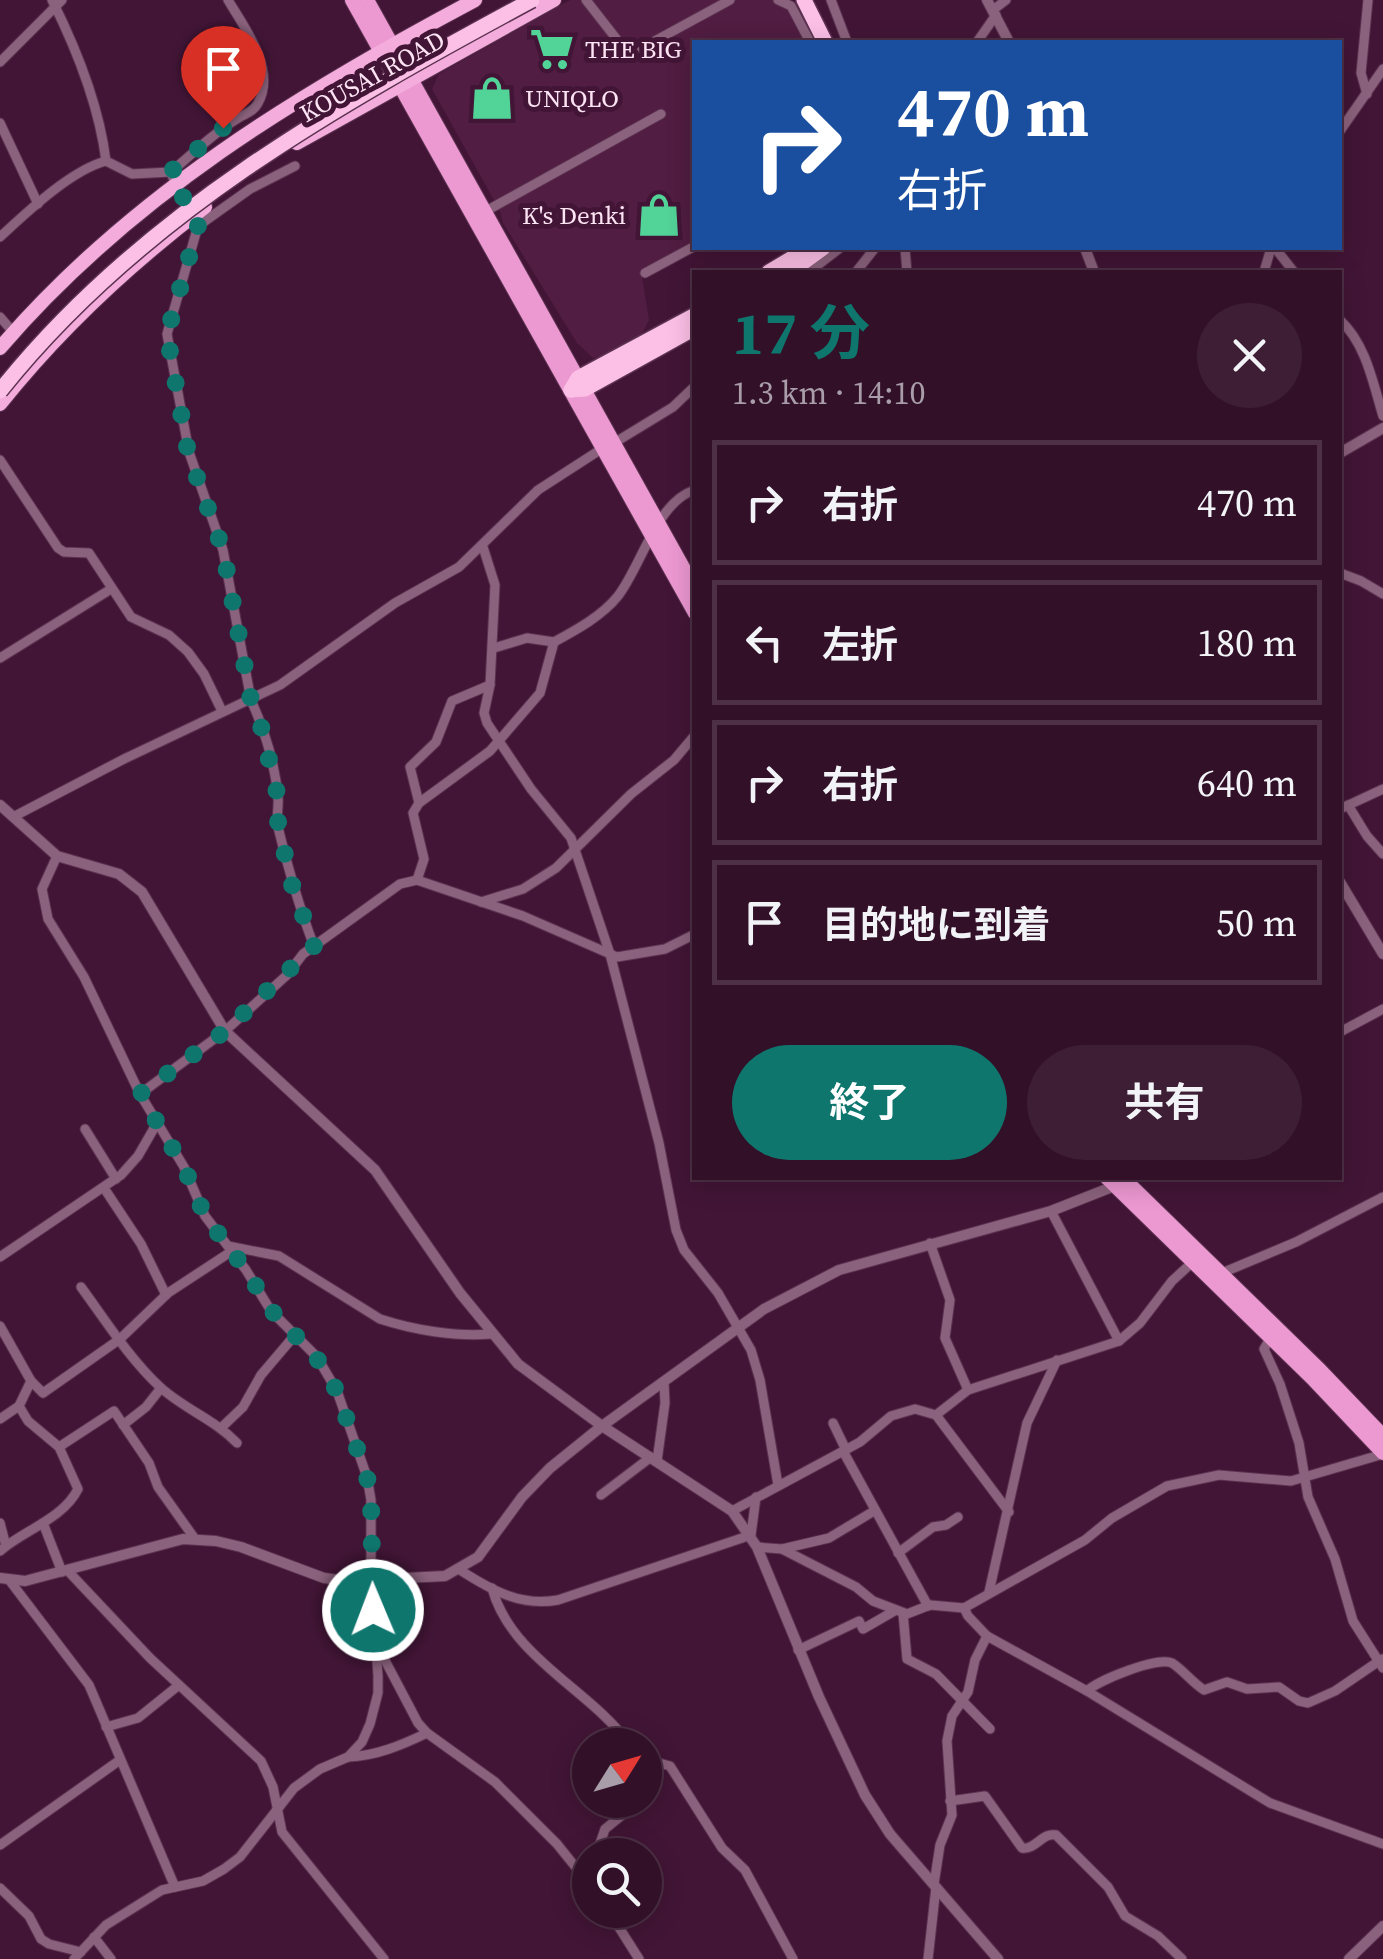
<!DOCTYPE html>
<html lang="ja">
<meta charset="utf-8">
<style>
body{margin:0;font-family:"Source Serif 4","Noto Sans JP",serif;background:#3d1e34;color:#f1f3f6;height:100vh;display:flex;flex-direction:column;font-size:38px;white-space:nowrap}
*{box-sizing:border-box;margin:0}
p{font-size:32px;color:#a89da8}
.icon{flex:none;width:55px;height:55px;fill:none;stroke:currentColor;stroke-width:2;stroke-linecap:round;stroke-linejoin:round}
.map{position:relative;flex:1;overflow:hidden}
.sheet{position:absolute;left:692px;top:270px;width:650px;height:910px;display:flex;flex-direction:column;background:#321028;border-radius:0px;box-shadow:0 5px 25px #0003,0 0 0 2px #4d3045}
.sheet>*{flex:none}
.top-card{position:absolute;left:692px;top:40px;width:650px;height:210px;border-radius:0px;box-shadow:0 5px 25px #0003,0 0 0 2px #4d3045;background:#1a4fa0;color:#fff;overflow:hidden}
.needle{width:65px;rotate:53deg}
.controls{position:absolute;left:572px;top:1728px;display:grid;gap:20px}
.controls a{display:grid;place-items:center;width:90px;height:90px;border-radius:50%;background:#321028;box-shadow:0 5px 25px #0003,0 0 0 2px #4d3045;font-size:50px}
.pin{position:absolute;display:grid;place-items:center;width:85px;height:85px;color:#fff;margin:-102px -42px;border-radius:50% 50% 50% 0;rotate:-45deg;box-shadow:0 0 10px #0007}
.pin .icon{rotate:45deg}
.me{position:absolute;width:110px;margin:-55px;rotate:359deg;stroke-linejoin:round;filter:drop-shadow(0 0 8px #0008)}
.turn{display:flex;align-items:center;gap:35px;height:210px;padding:0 40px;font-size:45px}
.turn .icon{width:130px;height:130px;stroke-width:2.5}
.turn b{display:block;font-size:70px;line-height:85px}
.round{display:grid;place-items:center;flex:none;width:105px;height:105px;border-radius:52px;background:#3d1e34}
.head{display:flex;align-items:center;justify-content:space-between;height:170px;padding:0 40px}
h1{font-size:60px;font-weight:700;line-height:75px;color:#0f766e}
.primary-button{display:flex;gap:20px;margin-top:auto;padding:20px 40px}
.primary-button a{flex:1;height:115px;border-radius:60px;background:#0f766e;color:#fff;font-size:40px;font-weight:700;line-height:115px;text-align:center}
.primary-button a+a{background:#3d1e34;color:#f1f3f6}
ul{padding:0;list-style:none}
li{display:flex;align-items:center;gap:30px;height:125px;margin:0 20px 15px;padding:0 20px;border:5px solid #4d3045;border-radius:0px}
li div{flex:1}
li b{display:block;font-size:38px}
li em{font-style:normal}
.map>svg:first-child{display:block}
</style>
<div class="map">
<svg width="1383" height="1959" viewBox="0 0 1383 1959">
<rect width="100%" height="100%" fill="#421536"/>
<!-- built -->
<path fill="#511d42" d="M 570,0 L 787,0 L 805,42 L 695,42 L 695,240 L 641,271 L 649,320 L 642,334 L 614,354 L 593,358 L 577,343 L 503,223 L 500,211 L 432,89 L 439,74 Z"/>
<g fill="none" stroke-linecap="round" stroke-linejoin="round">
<!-- minor casing -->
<g stroke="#5c3251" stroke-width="11">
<g id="minor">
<path d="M 52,0 C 77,50 99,105 106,161 L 132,174 L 171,172 C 176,192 192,206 198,226 L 167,334 L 189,452 L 223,550 L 251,700 C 264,729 275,764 278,797 C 279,807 276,816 278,827 C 288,868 299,907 314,946"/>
<path d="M 586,0 L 629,55 L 730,0"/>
<path d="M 778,0 L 791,6 L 810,42"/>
<path d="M 831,0 L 847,42"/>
<path d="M 993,10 L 1006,0"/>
<path d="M 977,42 L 996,15"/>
<path d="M 0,62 L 62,0"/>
<path d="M 1367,94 L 1361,73 L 1368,0"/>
<path d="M 0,123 L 38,204"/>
<path d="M 1340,131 L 1383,69"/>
<path d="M 171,172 C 193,153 215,132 240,117 C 247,113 254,111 258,103 C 277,70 244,27 228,0"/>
<path d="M 486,211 L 661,114"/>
<path d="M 198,226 L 250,189 L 295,166"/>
<path d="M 0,237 C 26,213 71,170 106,161"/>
<path d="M 905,248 L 907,272"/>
<path d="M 1275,248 L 1294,272"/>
<path d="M 809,272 L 840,248"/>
<path d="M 856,272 L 875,248"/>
<path d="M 1264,272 L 1271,248"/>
<path d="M 645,273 L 695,246"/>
<path d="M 0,317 L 13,332"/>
<path d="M 1340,320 C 1366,344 1373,383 1383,416"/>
<path d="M 614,443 L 673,407 L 695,386"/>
<path d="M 0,460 L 58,548 L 64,552 L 89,553 L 131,617 L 169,635 L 188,652 L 204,674 L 222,711"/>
<path d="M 1340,573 L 1361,581 L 1383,594"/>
<path d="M 494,648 L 527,638 L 554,642"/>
<path d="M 0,658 L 111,589"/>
<path d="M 490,685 L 484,713 L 487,723 L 531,789 L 571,838 L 610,954 L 659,1143 L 676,1230 L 684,1250 L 718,1293 L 751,1350 L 760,1380 L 778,1485"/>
<path d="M 419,803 L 410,767 L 436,742 L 452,701 L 490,685 L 495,585 L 483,547"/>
<path d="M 1348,805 L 1367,836 L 1383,854"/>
<path d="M 1340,809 L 1383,789"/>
<path d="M 13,817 L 124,759 L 280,685 L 395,603 L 459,567 L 538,490 L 603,448"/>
<path d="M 57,856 L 42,889 L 48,919 L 84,977 L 140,1094 L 184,1167 L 205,1216 L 246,1270 L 271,1311 L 317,1357 L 337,1391 L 367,1477 L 371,1500 L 371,1580 L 378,1676 L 378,1693 L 370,1724 L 362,1742 L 348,1757 L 320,1769 L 294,1788 L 240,1857 L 224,1869 L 203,1881 L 162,1890 L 106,1925 L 74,1959"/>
<path d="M 417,880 L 424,859 L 413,813 L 419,803 L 490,751 L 540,693 L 554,642 C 576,630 602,616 618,596 C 642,565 657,501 695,490"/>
<path d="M 481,902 L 523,889 L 556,868 L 631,794 L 674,760 L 695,735"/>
<path d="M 1340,1032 L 1383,1009"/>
<path d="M 140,1094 L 225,1031 L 287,975 L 303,954 L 400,884 L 417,880 L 523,916 L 617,957 L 665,949 L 695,934"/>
<path d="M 85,1129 L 116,1179"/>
<path d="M 104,1188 L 141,1244 L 166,1295"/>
<path d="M 1051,1211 L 1119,1341"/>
<path d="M 930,1243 L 950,1300 L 945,1338 L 968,1390"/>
<path d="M 228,1246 L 279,1256 L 380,1319 C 414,1330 455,1337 491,1334"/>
<path d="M 0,1257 L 121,1175 L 138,1156 L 157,1123"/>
<path d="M 1222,1273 L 1296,1242 L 1383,1197"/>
<path d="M 81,1287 C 106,1321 129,1358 160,1387 C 184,1409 214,1419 237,1443"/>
<path d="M 0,1326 L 31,1381 L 19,1406 L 28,1421 L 59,1447 L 78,1489 C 63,1519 24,1530 0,1551"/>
<path d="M 1271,1337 L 1264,1349 L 1280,1384 L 1299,1443 L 1308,1497 L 1335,1559 L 1353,1621 L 1383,1668"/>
<path d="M 31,1381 L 43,1393 L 120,1339 L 168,1293 L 232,1251"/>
<path d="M 936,1415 L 968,1390 L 1119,1341 L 1140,1323 L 1172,1281 L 1196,1259"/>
<path d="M 0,1419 L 19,1406"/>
<path d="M 833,1423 L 846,1450"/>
<path d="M 123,1425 L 146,1407 L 161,1388"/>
<path d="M 222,1427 L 243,1407 L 261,1375 L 295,1335"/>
<path d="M 59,1447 L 114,1411 L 149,1463 L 158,1487 L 195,1539"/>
<path d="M 843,1451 L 928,1606"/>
<path d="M 657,1461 L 665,1403 L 664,1382"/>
<path d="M 601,1495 L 651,1457"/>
<path d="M 732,1511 L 860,1442 L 891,1416 L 915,1409 L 936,1415 L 1009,1512"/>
<path d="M 0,1523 L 6,1546"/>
<path d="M 43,1523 L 62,1572"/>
<path d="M 757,1547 L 782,1549 L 856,1587 L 873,1601 L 907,1614 L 930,1605 L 964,1608 L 1085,1540 L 1112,1518 L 1167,1486 L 1219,1475 L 1291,1481 L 1383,1454"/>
<path d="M 782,1549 L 829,1538 L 874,1511"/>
<path d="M 898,1553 L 933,1527 L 946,1525 L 958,1517"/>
<path d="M 460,1570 C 491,1590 521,1607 558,1600 L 751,1535 L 756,1497"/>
<path d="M 68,1571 L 150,1658 L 261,1761 L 273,1787 L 282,1832 L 384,1959"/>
<path d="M 10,1581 L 89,1685 L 175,1887"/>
<path d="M 492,1588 C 511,1658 591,1690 630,1745"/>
<path d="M 989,1592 L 1027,1423 L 1057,1360"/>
<path d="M 964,1608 L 968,1616 L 987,1636 L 1087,1691 L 1270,1803 L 1383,1844"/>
<path d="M 903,1613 L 907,1659 L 936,1674 L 990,1729"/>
<path d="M 378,1647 L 418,1723 L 427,1733 L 495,1782 L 557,1844 L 590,1885"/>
<path d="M 798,1650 L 859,1621 L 863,1629 L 896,1610"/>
<path d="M 1087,1691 C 1099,1680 1158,1656 1172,1663 C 1183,1670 1192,1682 1204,1690 L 1227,1682 L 1247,1689 L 1279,1687 L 1299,1701 L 1308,1703 L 1335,1691 L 1382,1659"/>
<path d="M 106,1727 L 138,1718 L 179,1685"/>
<path d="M 348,1757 C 376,1756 402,1745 427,1733"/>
<path d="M 645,1759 L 670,1766 L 722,1848 L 745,1870 L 793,1959"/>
<path d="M 950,1801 L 985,1796 L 1022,1848 C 1036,1850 1042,1832 1056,1835 L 1108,1887 L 1125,1916 L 1158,1936 L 1182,1959"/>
<path d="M 0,1845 L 120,1760"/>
<path d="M 596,1855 L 605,1829 L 626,1812 L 633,1800"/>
<path d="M 934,1884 L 940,1845 L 952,1815 L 947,1741 L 952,1716 L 968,1692 L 975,1660 L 987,1636"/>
<path d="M 0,1888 L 29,1916 L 41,1939 L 49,1944 L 81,1952"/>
<path d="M 608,1910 L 639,1959"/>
<path d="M 94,1937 L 111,1959"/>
<path d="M 928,1959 L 936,1887"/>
</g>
</g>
<!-- tertiary casing -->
<g stroke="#5c3251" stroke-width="12">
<g id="tertiary">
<path d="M 987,0 L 1009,42"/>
<path d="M 1085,248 L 1094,272"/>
<path d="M 1340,453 L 1383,428"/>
<path d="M 0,805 L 57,856 L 119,874 L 142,892 L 225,1031 L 375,1170 L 460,1293 L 518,1364 L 602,1426 L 732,1511 L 757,1547 L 819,1697 L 865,1795 L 890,1834 L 998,1959"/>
<path d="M 1340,882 L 1383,954"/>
<path d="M 0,1578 L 25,1581 L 183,1539 L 216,1541 L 241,1547 L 324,1578 L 346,1581 L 445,1576 L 478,1557 L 522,1497 L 550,1468 L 602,1426 L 764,1309 L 839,1270 L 1051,1211 L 1117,1185"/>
<path d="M 1349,1959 L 1383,1926"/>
</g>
</g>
<!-- primary casing -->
<g stroke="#5c3251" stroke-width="16">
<g id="primary">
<path d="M 352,0 L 695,613"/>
<path d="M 367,0 L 695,589"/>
<path d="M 1107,1178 L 1312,1378 L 1383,1453"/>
<path d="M 1123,1178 L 1320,1370 L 1383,1436"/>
</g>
</g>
<!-- trunk casing -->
<g stroke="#5c3251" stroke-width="16">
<g id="trunk">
<path d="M 297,143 L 554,0"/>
<path d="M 0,348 C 130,196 300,93 475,0"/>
<path d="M 0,404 C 59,330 130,264 205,207"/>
</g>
</g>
<!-- motorway casing -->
<g stroke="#5c3251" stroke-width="18">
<g id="motorway">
<path d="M 804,0 L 825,42"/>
<path d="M 769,272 L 809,248"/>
<path d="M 790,272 L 823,248"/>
<path d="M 571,390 L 578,378 L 695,315"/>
<path d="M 571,390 L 585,389 L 695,328"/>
</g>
</g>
<!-- minor -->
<use href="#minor" stroke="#8b627d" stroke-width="9"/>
<!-- tertiary -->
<use href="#tertiary" stroke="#8b627d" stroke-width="10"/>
<!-- primary -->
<use href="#primary" stroke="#ec98d1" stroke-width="14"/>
<!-- trunk -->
<use href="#trunk" stroke="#f4acdc" stroke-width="14"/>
<!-- motorway -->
<use href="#motorway" stroke="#fcbfe6" stroke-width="15"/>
<!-- motorway-bridge casing -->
<g stroke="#5c3251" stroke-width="18" stroke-linecap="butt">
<path id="motorway-bridge" d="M 0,391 C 140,215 337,105 532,0"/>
</g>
<!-- motorway-bridge -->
<use href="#motorway-bridge" stroke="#fcbfe6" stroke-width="15"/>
</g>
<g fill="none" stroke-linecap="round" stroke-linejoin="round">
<!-- route -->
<path stroke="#0f766e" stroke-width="18" stroke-dasharray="0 32.4" d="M 223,128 L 170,172 L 198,226 L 167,334 L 188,452 L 223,550 L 251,700 L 260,722 L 279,801 L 276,812 L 290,879 L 314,946 L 225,1031 L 140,1094 L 184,1167 L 205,1216 L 246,1270 L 271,1310 L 316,1357 L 337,1391 L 367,1477 L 371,1500 L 373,1610"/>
</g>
<!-- icons -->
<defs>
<g id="supermarket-bare" transform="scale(3.45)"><path d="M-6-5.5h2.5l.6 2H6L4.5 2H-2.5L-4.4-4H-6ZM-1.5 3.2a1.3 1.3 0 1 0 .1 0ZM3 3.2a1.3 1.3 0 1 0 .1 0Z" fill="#52d397" stroke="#421536" stroke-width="2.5" paint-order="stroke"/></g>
<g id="shop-bare" transform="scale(3.45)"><path d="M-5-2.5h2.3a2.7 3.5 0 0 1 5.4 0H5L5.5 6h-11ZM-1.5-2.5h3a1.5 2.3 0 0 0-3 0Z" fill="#52d397" stroke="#421536" stroke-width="2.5" paint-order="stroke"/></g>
</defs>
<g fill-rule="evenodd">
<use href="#supermarket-bare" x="552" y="49"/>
<use href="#shop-bare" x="492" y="98"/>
<use href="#shop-bare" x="659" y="215"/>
</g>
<g text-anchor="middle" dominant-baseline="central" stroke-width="10" stroke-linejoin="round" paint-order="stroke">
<!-- poi labels -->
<g font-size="25" fill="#fde4f4" stroke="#421536" text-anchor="start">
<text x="585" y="49">THE BIG</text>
<text x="525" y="98">UNIQLO</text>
<text x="626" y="215" text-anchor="end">K's Denki</text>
</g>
<!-- street labels -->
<g font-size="25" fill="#fde4f4" stroke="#421536">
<text transform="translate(372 76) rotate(-29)">KOUSAI ROAD</text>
</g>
</g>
</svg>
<div class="controls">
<a><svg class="needle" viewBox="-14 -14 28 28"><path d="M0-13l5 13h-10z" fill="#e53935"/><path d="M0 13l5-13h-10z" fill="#a89da8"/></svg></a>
<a><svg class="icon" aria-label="search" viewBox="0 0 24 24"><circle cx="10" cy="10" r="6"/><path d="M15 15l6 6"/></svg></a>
</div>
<div class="pin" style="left:223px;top:128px;background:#d93025"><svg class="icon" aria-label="arrive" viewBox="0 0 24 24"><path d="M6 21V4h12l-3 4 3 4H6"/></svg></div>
<svg class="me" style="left:373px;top:1610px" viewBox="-20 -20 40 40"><circle r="17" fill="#0f766e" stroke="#fff" stroke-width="3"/><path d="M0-11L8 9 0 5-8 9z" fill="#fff"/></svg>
<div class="top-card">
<div class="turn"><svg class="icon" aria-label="right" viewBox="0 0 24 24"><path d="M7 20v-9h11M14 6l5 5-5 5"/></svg><div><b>470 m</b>右折</div></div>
</div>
<section class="sheet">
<div class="head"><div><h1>17 分</h1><p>1.3 km · 14:10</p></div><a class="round"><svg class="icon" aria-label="close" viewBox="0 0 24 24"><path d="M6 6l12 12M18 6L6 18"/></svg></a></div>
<ul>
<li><svg class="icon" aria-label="right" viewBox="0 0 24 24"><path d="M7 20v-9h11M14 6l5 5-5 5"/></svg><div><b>右折</b></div><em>470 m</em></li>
<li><svg class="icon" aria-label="left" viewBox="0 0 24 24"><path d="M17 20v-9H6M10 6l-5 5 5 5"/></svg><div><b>左折</b></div><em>180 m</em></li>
<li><svg class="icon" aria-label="right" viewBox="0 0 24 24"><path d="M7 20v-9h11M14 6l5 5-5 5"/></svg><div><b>右折</b></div><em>640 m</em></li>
<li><svg class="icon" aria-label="arrive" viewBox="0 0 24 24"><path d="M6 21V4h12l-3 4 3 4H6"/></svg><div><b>目的地に到着</b></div><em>50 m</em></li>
</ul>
<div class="primary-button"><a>終了</a><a>共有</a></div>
</section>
</div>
